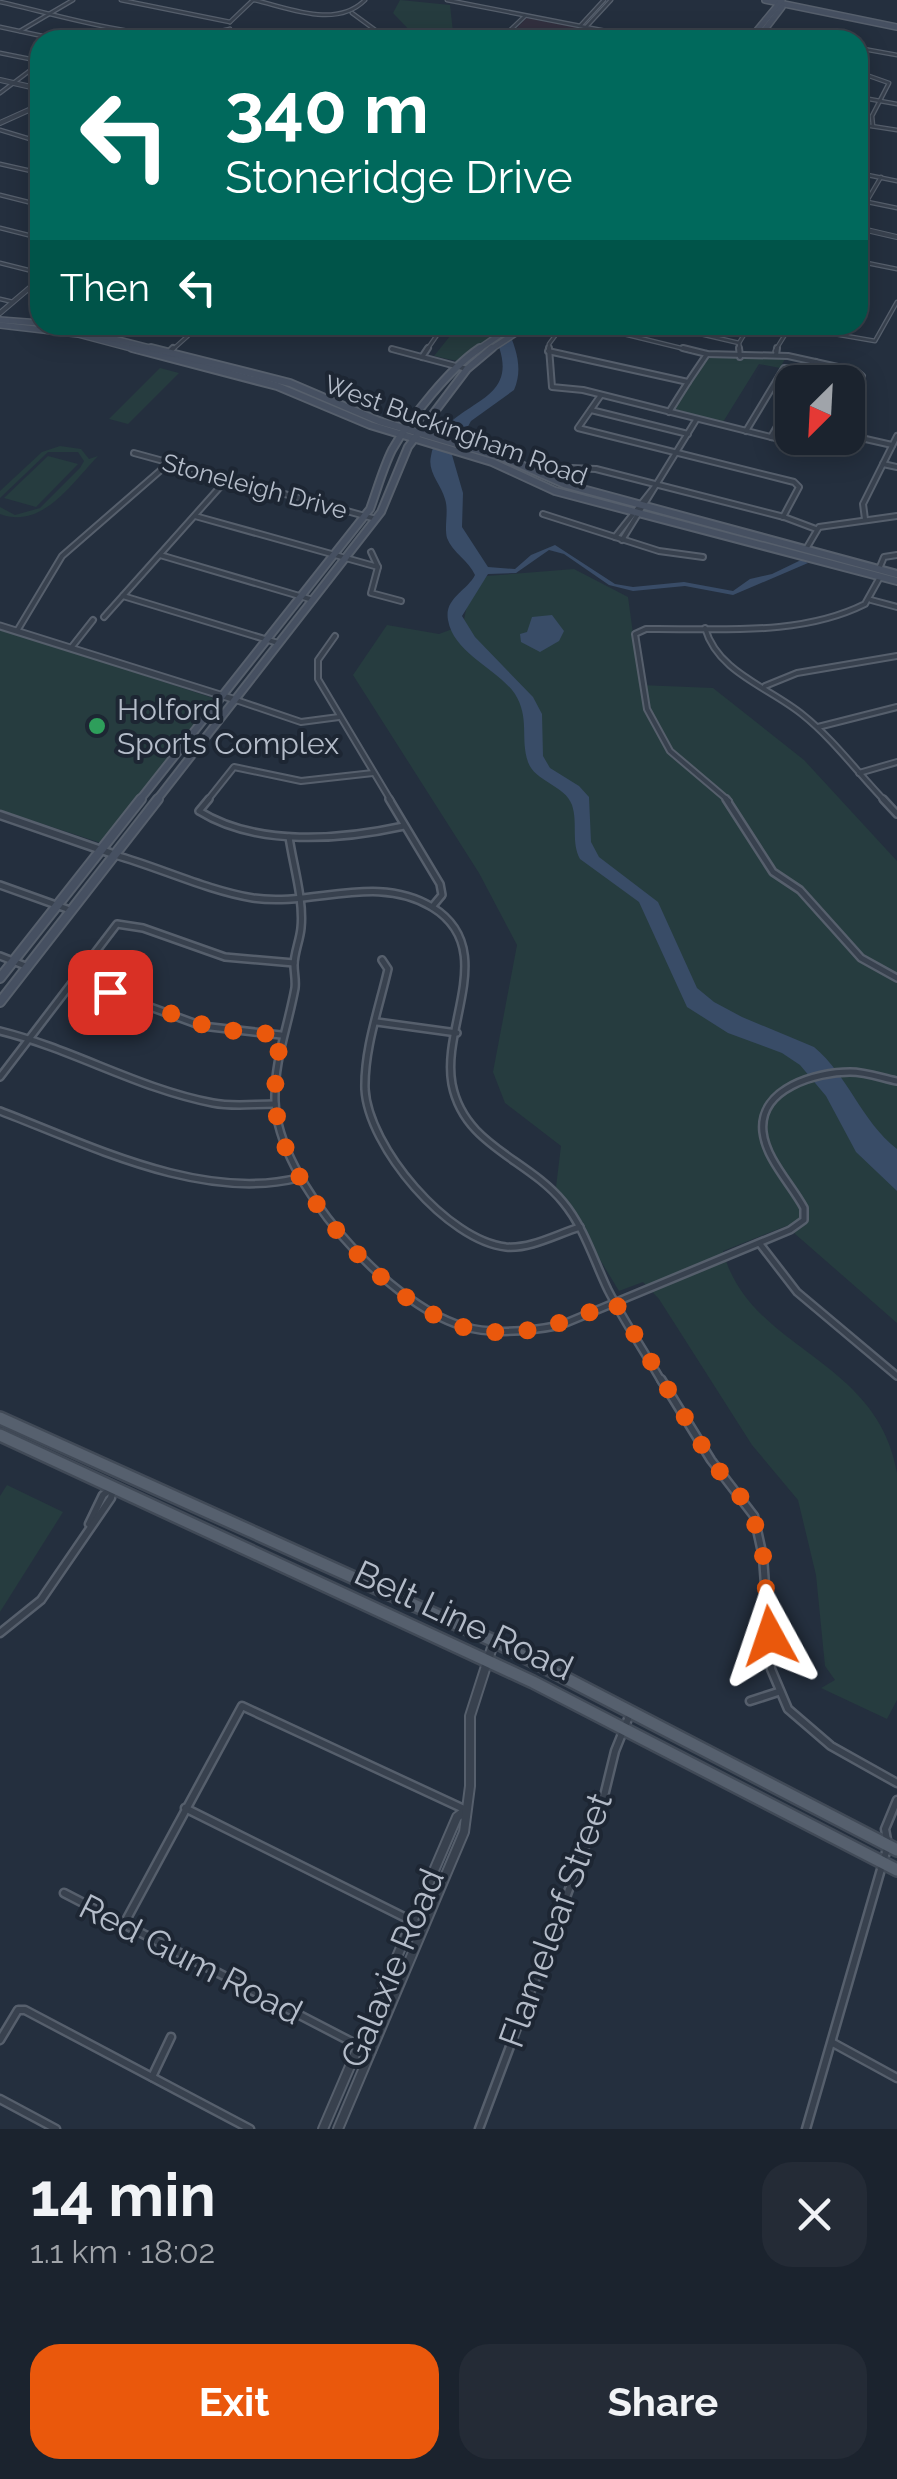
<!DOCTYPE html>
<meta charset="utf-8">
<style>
body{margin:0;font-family:Raleway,sans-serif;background:#242b36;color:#f1f3f6;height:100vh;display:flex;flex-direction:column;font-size:38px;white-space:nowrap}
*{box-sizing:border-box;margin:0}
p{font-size:32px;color:#a0a4aa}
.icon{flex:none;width:55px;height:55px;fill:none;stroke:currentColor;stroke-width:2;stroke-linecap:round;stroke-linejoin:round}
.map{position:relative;height:2129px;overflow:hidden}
.details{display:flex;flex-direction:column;background:#1b232e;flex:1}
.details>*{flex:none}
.top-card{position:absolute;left:30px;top:30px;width:838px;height:305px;border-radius:30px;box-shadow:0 5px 25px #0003,0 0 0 2px #39404a;background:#00695c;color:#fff;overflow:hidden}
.needle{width:65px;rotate:204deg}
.tools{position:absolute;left:775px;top:365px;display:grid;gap:20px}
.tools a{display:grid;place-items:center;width:90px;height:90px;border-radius:20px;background:#1b232e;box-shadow:0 5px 25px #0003,0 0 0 2px #39404a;font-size:50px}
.pin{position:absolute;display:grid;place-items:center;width:85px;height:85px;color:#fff;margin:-42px;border-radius:20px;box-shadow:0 5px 15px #0006}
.me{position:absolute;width:110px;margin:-55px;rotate:355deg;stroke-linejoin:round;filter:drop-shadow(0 0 8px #0008)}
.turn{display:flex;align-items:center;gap:35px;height:210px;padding:0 30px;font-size:45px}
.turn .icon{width:130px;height:130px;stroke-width:2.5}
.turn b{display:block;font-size:70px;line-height:85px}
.then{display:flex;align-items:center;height:95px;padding:0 30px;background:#0003;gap:20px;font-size:38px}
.round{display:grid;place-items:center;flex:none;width:105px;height:105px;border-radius:30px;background:#242b36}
.head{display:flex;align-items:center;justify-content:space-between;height:170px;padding:0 30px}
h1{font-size:60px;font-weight:700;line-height:75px}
.primary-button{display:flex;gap:20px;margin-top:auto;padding:20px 30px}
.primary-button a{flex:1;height:115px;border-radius:30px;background:#ea580c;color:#fff;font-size:40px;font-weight:700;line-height:115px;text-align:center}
.primary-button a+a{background:#242b36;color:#f1f3f6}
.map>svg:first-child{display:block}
</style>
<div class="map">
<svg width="897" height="2129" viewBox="0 0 897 2129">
<rect width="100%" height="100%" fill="#242f3e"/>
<!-- medical -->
<path fill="#32303f" d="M 526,18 L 647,40 L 506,40 Z"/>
<!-- green -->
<g fill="#263c3f">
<path d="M 400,0 L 450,5 L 453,32 L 467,40 L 416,37 L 393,13 Z"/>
<path d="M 452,325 L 512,325 L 457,361 L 434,356 L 450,336 Z"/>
<path d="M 708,357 L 786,357 L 780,368 L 759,364 L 723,422 L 674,409 Z"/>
<path d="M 160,368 L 179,373 L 128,424 L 109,419 Z"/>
<path d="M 60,446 L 81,449 L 89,459 L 98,456 C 72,483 42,530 0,514 L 0,507 L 15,515 L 40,508 L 80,468 L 84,461 L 78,452 L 48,452 L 0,498 L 0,491 L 42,452 Z"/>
<path d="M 48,456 L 78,464 L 36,507 L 4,498 Z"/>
<path d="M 574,569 L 628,597 L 640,685 L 713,688 L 804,760 L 897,861 L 897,1323 L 786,1226 L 723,1251 C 749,1351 877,1356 897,1473 L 897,1700 L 887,1719 L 821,1688 L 835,1680 L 825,1666 L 816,1575 L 798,1500 L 752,1445 L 659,1299 L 643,1282 L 619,1291 L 556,1187 L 561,1146 L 505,1103 L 493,1072 L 517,945 L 479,873 L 353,675 L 387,625 L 439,634 L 463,625 L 469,595 L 487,576 Z"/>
<path d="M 0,628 L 216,699 L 101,843 L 0,810 Z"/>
<path d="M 7,1485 L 63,1512 L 0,1612 L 0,1496 Z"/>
</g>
<!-- water -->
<g fill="#394c67">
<path d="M 489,325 L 506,325 C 515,346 524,367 514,390 L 471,421 L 452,455 L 463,493 L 462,527 L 488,567 L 515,569 L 531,555 L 555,545 L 615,584 L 633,587 L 684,582 L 733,591 L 750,579 L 772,574 L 801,560 L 808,563 L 733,595 L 685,586 L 633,591 L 609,585 L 564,554 L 549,550 L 516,573 L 488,574 L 462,616 L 475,637 L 533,697 L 542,714 L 543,756 L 550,768 L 579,786 L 589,797 L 591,842 L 599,857 L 658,902 L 697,988 L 714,1002 L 742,1017 L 814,1047 C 848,1075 861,1121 897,1149 L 897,1191 L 856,1152 L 826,1096 L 800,1065 L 782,1053 L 728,1033 L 687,1007 L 639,902 L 580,859 C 571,842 578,823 572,805 C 565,785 535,782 528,762 C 520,738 530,718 515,694 C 497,668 454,654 448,620 C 444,598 467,591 475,575 C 469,561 452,552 447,538 C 444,526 449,511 445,499 C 441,484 427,472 431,456 C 444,392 537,412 489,325 Z"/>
<path d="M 552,615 L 564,631 L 559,641 L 540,652 L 521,642 L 520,634 L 527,632 L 532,617 Z"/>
</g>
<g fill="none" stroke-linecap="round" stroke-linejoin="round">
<!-- minor-far3 casing -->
<g stroke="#565f6c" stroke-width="5">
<g id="minor-far3">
<path d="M 121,0 L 230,22"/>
<path d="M 254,0 C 289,8 336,29 365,0"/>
<path d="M 447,0 L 652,40"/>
<path d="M 0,2 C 73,18 156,48 230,29"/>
<path d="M 352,13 L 389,40"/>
<path d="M 230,22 L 253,0"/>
<path d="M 580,26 L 604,0"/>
<path d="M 0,27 L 61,40"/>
<path d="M 586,27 L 611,0"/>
<path d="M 230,29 L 236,40"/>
<path d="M 761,30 L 815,40"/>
<path d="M 20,31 L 73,0"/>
<path d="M 283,38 L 290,32 L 298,37"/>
<path d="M 271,40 L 324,40"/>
<path d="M 500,40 L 525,16"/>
<path d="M 858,48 L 897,55"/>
<path d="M 0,53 L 40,61"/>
<path d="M 858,72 L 889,83 L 872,116 L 873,126"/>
<path d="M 0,93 L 40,63"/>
<path d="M 858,97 L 897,104"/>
<path d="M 858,124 L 897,130"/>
<path d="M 0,130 L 40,142"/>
<path d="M 0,164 L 40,173"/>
<path d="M 858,173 L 897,181"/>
<path d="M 0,195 L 40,205"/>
<path d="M 858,200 L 897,208"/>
<path d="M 858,216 L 881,177"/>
<path d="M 0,228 L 40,238"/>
<path d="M 0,263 L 40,273"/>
<path d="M 858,266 L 867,263 L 897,269"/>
<path d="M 0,299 L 13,302"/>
<path d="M 587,325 L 693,351"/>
<path d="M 662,325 L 739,343"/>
<path d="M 727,325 L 747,330"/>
<path d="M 823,325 L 823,332 L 875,341 L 897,302"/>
<path d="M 392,349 L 398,351"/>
<path d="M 171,351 L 200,325"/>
<path d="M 426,351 L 444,325"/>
<path d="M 549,351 L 549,344 L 563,325"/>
<path d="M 740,351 L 739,343 L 750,325"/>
<path d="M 775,351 L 791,325"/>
</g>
</g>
<!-- minor-far2 casing -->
<g stroke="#565f6c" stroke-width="8">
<g id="minor-far2">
<path d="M 549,348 L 552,387 L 583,390 L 815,448 L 826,438"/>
<path d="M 683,348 L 707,354 L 788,356 L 856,371 L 862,376 L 848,400"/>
<path d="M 739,348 L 740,357"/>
<path d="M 392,349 L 467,369"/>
<path d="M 548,351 L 688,382 L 707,354"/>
<path d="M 168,353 L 173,348"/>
<path d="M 776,355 L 777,348"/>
<path d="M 422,357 L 428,348"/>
<path d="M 803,382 L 816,362"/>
<path d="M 830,382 L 839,368"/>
<path d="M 601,395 L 578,428 L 794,482 L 799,487 L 783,517"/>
<path d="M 591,410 L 688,434"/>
<path d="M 669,412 L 688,382"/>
<path d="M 746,431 L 784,368 L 811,370"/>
<path d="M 848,435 L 892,445"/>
<path d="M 771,437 L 792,400"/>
<path d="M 134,453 L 376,519"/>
<path d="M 883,464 L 897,467"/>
<path d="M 571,468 L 596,469 L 784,517 L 816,529"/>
<path d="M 656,485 L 696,420"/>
<path d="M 543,514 L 659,551 L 703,557"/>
<path d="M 195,516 L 378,567"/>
<path d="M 865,519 L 863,504 L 897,436"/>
<path d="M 615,537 L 656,485 L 622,540"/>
<path d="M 806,549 L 819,527 L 897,516"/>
<path d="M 371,552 L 378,567 L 371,593 L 401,601"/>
<path d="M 160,555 L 313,600"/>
<path d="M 879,569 L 884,557 L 897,555"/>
<path d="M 123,596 L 278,643"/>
<path d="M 871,600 L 897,607"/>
<path d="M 104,617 L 228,478"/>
<path d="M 705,628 C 718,673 769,687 803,715 C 833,739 858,773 885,801"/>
<path d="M 17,631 L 62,556 L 169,463"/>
<path d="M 335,636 L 318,660 L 318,679 L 391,801"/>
<path d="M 71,648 L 93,620"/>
<path d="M 765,686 L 797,673 L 897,656"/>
<path d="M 236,700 L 301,722 L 339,717"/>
<path d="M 818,727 L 897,707"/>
<path d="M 859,773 L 897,762"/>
<path d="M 207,801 L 234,767 L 301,781 L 373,773"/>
<path d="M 729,801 L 670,751 L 647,709 L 635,634 L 646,629 C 718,628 799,637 865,604 L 880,577"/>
</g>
</g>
<!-- minor-far1 casing -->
<g stroke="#565f6c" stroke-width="10">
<g id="minor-far1">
<path d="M 209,799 L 199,811 C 257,847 340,840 404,826"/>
<path d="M 389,799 L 440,884 L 442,895 L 432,907"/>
<path d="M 726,799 L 773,872 L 800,890 L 861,958 L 897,978"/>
<path d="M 883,799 L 897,814"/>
<path d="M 289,837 C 293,865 304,900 301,928 C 300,940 294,953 294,965 C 294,973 296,980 295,988 C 288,1027 274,1060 275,1101 C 278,1182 387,1303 462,1326 C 492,1335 531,1331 561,1325 L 790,1230 L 804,1220 L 804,1208 C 791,1184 766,1159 763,1132 C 758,1088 817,1072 850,1072 C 866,1072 882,1078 897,1081"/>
<path d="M 115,855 C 161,868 206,890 253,898 C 313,907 376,873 432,907 C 499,948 441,1025 452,1084 C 464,1146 527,1158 563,1202 C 584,1227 594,1261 608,1290 C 624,1321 644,1351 662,1382"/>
<path d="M 0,885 L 70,910"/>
<path d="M 0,956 L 28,967"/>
<path d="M 382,960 L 388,969 C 379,1008 364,1049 365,1089 C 368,1147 448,1241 506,1247 C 531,1249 557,1234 580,1227"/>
<path d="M 74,979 L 202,1026 L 281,1035"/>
<path d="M 377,1022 L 457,1033"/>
<path d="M 0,1031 C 73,1049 139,1089 213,1103 C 233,1107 254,1104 275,1104"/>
<path d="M 0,1077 L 117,924 L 143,928 L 225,957 L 294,963"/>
<path d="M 0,1111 C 89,1145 202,1202 298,1178"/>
<path d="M 760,1244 L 797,1292 L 897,1376"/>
</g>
</g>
<!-- minor casing -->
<g stroke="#565f6c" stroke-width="11">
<g id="minor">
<path d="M 661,1379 L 711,1460 L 754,1516 L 763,1557 L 771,1669 L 788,1709 L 831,1746 L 897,1783"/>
<path d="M 89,1524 L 103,1495 L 112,1488"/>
<path d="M 0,1633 L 41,1600 L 111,1498 L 113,1488"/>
<path d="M 750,1701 L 778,1692"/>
<path d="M 185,1808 L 424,1927"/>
<path d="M 64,1893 L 371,2052"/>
<path d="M 124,1924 L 242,1706 L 466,1810"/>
<path d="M 0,2040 L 18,2010 L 25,2010 L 250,2129"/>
<path d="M 833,2043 L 897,2078"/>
<path d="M 152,2077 L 171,2037"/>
<path d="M 0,2099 L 56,2129"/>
<path d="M 479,2129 L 604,1796 L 615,1751 L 630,1714"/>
<path d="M 806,2129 L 888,1845 L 885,1829 L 897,1800"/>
</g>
</g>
<!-- tertiary-far3 casing -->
<g stroke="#565f6c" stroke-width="6">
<g id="tertiary-far3">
<path d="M 0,80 L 40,89"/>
<path d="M 0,123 L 40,105"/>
<path d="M 858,228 L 897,237"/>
<path d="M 0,313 L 40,279"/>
</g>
</g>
<!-- tertiary-far2 casing -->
<g stroke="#565f6c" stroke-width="9">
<path id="tertiary-far2" d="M 0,626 L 236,700"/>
</g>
<!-- tertiary-far1 casing -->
<g stroke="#565f6c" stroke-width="11">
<path id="tertiary-far1" d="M 0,815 L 113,854"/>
</g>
<!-- tertiary casing -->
<g stroke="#565f6c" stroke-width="12">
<g id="tertiary">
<path d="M 323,2129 L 457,1817 L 465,1811"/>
<path d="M 338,2129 L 464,1832 L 470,1786 L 470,1716 L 494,1641"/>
</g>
</g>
<!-- secondary-far2 casing -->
<g stroke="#565f6c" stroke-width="8">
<g id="secondary-far2">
<path d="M 765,0 L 897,27"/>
<path d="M 749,40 L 782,0"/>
<path d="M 757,40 L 782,7"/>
<path d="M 0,320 L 40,323"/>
<path d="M 0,325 L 78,334 L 142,351"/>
<path d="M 59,325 L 161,351"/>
<path d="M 476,351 L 514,325"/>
<path d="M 488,351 L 528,325"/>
</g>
</g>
<!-- secondary-far1 casing -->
<g stroke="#565f6c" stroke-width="10">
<g id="secondary-far1">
<path d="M 132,348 L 277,386 L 370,425 L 492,462 L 555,491 L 897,581"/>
<path d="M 151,348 L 290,383 L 379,421 L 505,458 L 564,484 L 897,574"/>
<path d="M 139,801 L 370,509 C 377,490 383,468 392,450 C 410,418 450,368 480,348"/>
<path d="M 156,801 L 381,512 L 408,447 L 467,369 L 492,348"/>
</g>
</g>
<!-- secondary casing -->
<g stroke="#565f6c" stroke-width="12">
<g id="secondary">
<path d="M 0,978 L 141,799"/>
<path d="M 0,1002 L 158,799"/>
</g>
</g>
<!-- primary casing -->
<g stroke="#414a57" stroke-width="16">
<g id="primary">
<path d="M 0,1418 L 494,1641 L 897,1850"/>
<path d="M 0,1435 L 533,1682 L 897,1870"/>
</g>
</g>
<!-- minor-far3 -->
<use href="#minor-far3" stroke="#38414e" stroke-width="2.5"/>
<!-- minor-far2 -->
<use href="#minor-far2" stroke="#38414e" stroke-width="4"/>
<!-- minor-far1 -->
<use href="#minor-far1" stroke="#38414e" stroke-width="5"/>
<!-- minor -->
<use href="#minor" stroke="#38414e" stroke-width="6"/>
<!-- tertiary-far3 -->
<use href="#tertiary-far3" stroke="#38414e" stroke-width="4"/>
<!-- tertiary-far2 -->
<use href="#tertiary-far2" stroke="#38414e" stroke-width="5"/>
<!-- tertiary-far1 -->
<use href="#tertiary-far1" stroke="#38414e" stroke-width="6"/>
<!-- tertiary -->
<use href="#tertiary" stroke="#38414e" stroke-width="8"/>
<!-- secondary-far2 -->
<use href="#secondary-far2" stroke="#465061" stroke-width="5"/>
<!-- secondary-far1 -->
<use href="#secondary-far1" stroke="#465061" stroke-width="6"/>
<!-- secondary -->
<use href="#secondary" stroke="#465061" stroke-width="8"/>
<!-- primary -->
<use href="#primary" stroke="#56606e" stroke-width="11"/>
</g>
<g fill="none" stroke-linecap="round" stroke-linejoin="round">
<!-- route -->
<path stroke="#ea580c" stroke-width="18" stroke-dasharray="0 32.4" d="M 110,992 L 215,1029 L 281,1035 C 276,1068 271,1101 281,1134 C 301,1204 394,1310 467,1328 C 520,1341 567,1322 615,1302 L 712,1462 L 749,1507 L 762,1544 L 770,1636"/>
</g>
<!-- markers -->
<circle fill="#2e9e5b" stroke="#1d2633" stroke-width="4" cx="97" cy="726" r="10"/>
<g text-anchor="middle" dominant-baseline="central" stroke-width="8" stroke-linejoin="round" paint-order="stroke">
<!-- far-street labels -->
<g font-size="25" fill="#b4bcc9" stroke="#1d2633">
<text transform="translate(456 430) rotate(20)">West Buckingham Road</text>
<text transform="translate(255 486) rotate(15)">Stoneleigh Drive</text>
</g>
<!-- poi labels -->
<g font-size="30" fill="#b4bcc9" stroke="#1d2633" text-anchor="start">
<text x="117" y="709">Holford<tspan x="117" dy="34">Sports Complex</tspan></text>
</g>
<!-- near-street labels -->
<g font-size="35" fill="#b4bcc9" stroke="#1d2633">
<text transform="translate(464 1620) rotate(25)">Belt Line Road</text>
<text transform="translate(555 1920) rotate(-70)">Flameleaf Street</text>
<text transform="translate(191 1959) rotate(27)">Red Gum Road</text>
<text transform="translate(392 1968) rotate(-67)">Galaxie Road</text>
</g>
</g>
</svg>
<div class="tools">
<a><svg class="needle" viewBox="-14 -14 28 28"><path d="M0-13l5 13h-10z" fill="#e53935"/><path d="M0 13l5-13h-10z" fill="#a0a4aa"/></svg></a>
</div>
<div class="pin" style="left:110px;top:992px;background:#d93025"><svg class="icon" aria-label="arrive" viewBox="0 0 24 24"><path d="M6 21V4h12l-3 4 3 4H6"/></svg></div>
<svg class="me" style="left:770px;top:1636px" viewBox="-20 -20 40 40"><path d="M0-17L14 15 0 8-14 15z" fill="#ea580c" stroke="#fff" stroke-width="4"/></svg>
<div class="top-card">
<div class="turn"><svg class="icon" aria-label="left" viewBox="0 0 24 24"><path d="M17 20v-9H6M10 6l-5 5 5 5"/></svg><div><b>340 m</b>Stoneridge Drive</div></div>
<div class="then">Then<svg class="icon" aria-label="left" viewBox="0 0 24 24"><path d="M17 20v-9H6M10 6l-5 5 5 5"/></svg></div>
</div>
</div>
<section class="details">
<div class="head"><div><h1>14 min</h1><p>1.1 km · 18:02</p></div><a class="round"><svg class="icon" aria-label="close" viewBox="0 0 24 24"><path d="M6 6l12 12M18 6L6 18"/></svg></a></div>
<div class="primary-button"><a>Exit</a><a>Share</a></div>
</section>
